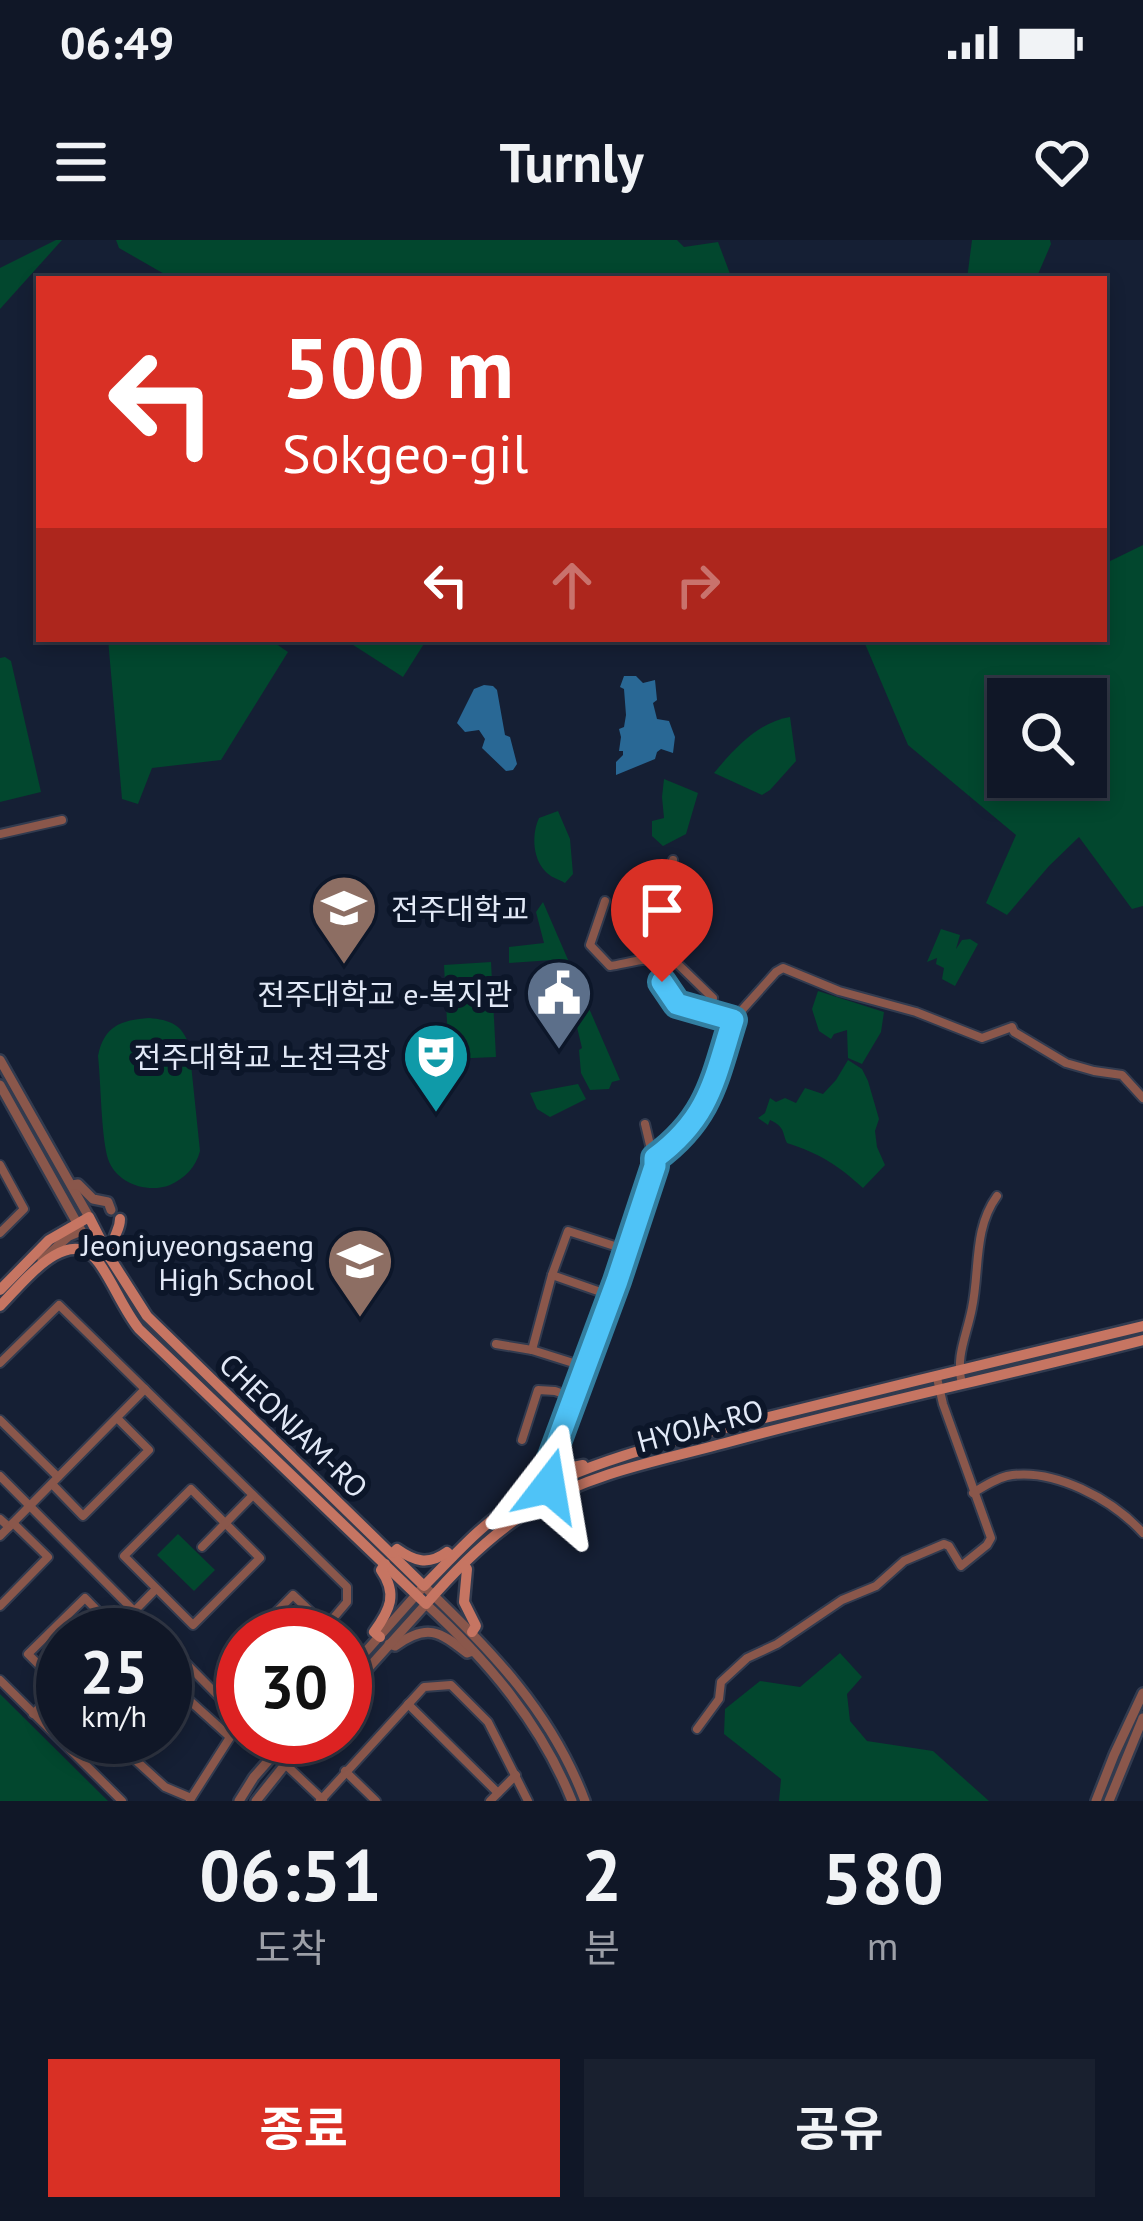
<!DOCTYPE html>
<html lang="ko">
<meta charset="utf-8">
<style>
body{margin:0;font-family:"PT Sans","Noto Sans KR",sans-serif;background:#19202f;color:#f1f3f6;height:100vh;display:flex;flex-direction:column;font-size:45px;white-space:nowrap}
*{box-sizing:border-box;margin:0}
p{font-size:39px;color:#9c9fa7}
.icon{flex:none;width:66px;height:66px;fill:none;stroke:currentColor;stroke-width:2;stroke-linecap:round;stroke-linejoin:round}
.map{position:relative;height:1561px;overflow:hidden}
.drawer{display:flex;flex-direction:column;background:#101727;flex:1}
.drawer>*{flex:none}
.guide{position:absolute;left:36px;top:36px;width:1071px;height:366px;border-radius:0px;box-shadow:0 6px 18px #0003,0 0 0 3px #303644;background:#d93025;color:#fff;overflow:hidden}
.fabs{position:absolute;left:987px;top:438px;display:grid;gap:24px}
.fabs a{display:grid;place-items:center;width:120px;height:120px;border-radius:0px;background:#101727;box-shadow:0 6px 18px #0003,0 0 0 3px #303644;font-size:60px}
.speed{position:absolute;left:36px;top:1368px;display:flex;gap:24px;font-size:60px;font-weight:700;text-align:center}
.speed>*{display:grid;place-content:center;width:156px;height:156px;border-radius:50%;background:#101727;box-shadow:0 6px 18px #0003,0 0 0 3px #303644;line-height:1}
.speed small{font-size:30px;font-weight:400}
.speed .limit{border:18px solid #d22;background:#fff;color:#111}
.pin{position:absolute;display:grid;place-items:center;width:102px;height:102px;color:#fff;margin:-123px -51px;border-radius:50% 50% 50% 0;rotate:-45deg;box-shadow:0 0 12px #0007}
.pin .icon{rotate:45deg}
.me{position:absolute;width:132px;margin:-66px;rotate:14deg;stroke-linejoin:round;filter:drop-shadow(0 0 9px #0008)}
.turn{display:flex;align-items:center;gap:42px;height:252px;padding:0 48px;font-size:54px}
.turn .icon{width:156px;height:156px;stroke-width:2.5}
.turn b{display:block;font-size:84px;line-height:102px}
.lanes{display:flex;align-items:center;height:114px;padding:0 48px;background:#0003;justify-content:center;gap:60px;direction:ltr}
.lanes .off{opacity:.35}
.eta{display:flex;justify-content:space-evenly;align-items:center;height:204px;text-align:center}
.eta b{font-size:72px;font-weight:700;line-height:84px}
.cta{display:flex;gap:24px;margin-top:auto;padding:24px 48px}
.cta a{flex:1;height:138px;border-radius:0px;background:#d93025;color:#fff;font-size:48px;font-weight:700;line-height:138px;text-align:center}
.cta a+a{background:#19202f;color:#f1f3f6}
.status{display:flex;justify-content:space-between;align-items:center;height:84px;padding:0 60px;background:#101727;direction:ltr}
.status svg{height:33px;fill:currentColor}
header{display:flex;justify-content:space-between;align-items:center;height:156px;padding:0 48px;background:#101727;font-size:54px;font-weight:700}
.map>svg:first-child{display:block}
</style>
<div class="status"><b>06:49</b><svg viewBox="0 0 49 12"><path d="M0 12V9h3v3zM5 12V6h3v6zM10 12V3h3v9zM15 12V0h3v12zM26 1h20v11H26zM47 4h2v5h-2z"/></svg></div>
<header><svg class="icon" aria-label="menu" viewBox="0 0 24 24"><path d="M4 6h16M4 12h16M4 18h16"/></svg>Turnly<svg class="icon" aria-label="heart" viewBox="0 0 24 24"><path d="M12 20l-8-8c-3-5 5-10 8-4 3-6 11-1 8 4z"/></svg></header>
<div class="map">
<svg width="1143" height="1561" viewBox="0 0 1143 1561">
<rect width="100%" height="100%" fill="#151f34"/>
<!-- green -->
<g fill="#02472e" fill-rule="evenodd">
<path d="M 56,0 L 62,0 L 0,69 L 0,28 Z"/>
<path d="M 116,0 L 677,0 L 684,7 L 718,2 L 732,39 L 173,39 L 119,8 Z"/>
<path d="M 972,0 L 1050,0 L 1051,4 L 1036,39 L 967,39 Z"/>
<path d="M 1143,305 L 1143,666 L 1132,669 L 1079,597 L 1049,626 L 1007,675 L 986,663 L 1016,595 L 908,505 L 863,399 L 1104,399 L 1104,324 ZM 1008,459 L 1086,459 L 1086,537 L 1008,537 Z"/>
<path d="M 108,399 L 269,399 L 288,412 L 221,520 L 152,528 L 138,564 L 122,559 Z"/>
<path d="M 349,399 L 427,399 L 403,437 L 347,401 Z"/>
<path d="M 5,417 L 11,421 L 41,552 L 0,562 L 0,418 Z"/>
<path d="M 790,477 L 796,521 L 770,550 L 762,555 L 714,533 C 734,509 758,482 790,477 Z"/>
<path d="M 664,539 L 698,553 L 686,594 L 663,606 L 652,596 L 652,581 L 664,578 L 662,557 Z"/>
<path d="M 558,571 L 570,599 L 573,634 L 565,643 C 558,639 550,637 545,631 C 532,617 532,593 539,578 Z"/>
<path d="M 543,662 L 620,840 L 612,842 L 609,849 L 590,850 L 581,833 L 579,810 L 582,808 L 570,758 L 553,720 L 509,723 L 509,707 L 544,703 L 536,672 Z"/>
<path d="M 941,689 L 960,695 L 956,709 L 962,700 L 970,699 L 978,704 L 955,746 L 942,739 L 944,728 L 936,724 L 937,718 L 927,722 Z"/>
<path d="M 491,722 L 496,817 L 449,819 L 444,725 Z"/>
<path d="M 818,751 L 884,772 L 881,792 L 862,824 L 848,818 L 847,790 L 834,794 L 831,799 L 819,791 L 812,769 Z"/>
<path d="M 149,778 C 170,780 182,784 189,805 L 200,911 C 196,927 185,938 170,945 C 147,954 116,943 108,919 C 101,895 101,843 98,816 C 104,786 121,780 149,778 Z"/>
<path d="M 848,820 L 862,829 L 868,841 L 879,879 L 875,891 L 877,907 L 885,925 L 863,948 C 839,926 819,913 787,903 C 782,892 785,887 770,880 L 768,885 L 758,878 L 765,873 L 770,858 L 776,862 L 785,858 L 796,863 L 805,848 L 823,854 L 836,840 Z"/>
<path d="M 578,844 L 586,859 L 550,877 L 537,869 L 530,853 Z"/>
<path d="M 178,1294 L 215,1330 L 194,1351 L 157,1315 Z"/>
<path d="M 840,1413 L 862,1437 L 847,1454 L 850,1481 L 867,1501 L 933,1511 L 989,1561 L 779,1561 L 781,1539 L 724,1494 L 725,1469 L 760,1441 L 800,1447 Z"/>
<path d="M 0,1454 L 108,1561 L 0,1561 Z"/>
</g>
<!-- water -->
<g fill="#296895">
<path d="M 624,436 L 636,436 L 643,443 L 655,440 L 657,460 L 653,463 L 657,479 L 669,481 L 675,497 L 673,513 L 661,509 L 657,512 L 655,519 L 616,535 L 616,522 L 623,515 L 623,511 L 619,511 L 621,497 L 619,489 L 624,487 L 626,475 L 624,449 L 620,447 Z"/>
<path d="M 484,445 L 493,446 L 497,450 L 505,495 L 510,497 L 517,524 L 513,530 L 506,531 L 482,508 L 485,499 L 479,490 L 465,492 L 457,483 L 474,449 Z"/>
</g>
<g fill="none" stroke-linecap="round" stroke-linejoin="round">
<!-- minor casing -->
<g stroke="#323b4f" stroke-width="12">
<g id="minor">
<path d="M 0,594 L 62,580"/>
<path d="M 605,661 L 590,705 L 610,726 C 624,724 657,715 670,718 C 673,718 706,752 713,758 L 710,775"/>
<path d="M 669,717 L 675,707 L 663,672 L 673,620"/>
<path d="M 662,742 L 677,764 L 733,780"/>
<path d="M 655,918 L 684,895 L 708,860 L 733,780 L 776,732 L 783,728 L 839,751 L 916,772 L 982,798 L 1012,787 L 1014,792 L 1066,823 L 1094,831 L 1122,835 L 1143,858"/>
<path d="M 0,925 L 24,969 L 0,993"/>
<path d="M 552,1035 L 612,1056"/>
<path d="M 496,1104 L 532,1110 L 552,1035 L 568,991 L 627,1010"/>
<path d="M 532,1110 L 586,1127"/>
<path d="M 0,1123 L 59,1065 L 347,1347 L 347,1362 L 319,1395"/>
<path d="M 962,1144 C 955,1116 967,1095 972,1068 C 980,1030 973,989 997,956"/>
<path d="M 0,1180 L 58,1237"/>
<path d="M 522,1200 L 538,1150 L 555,1151 L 575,1158"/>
<path d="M 0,1236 L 158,1395"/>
<path d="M 52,1244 L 83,1276 L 149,1210 L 117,1178"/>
<path d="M 191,1249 L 260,1318 L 193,1385 L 124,1316 Z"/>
<path d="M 973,1253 C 984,1246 995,1239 1007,1236 C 1054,1227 1113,1260 1143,1293"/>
<path d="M 553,1258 L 545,1235 L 617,1041 L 655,926 L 645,884"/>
<path d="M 0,1279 L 9,1287"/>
<path d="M 0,1296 L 145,1149"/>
<path d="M 202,1307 L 253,1255"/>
<path d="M 0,1366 L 48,1317 L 13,1283"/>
<path d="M 111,1395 L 156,1349"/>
<path d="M 254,1395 L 293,1355 L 327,1387"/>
<path d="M 165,1402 L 243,1481"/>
<path d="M 243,1407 L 229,1421 L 243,1434"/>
<path d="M 0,1440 L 122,1561"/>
<path d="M 63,1449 L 28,1414 L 85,1358 L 121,1395"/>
<path d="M 408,1464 L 498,1553"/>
<path d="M 33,1474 L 62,1445"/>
<path d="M 165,1483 L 189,1460 L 230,1497"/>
<path d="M 697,1489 L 719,1459 L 721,1442 L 747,1418 L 777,1404 L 842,1360 L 876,1346 L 904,1321 L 944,1304 L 949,1306 L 961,1326 L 987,1305 L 991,1298 L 943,1164 L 937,1138"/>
<path d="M 151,1497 L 131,1516 L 165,1547 L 191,1558"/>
<path d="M 259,1497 L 275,1513"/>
<path d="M 284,1523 L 323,1560"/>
<path d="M 345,1531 L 376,1561"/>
<path d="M 190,1560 L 243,1477"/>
<path d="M 320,1561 L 424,1447 L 451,1445 L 488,1482 L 528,1561"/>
<path d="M 490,1561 L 516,1535"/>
</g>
</g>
<!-- tertiary casing -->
<g stroke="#323b4f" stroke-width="14">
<g id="tertiary">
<path d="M 0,820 L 89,977"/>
<path d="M 0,845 L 96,1017"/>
<path d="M 72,945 L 78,944 L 93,959 L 108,962 L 111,970"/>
<path d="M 42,1020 L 69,996 L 81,991"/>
<path d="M 389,1404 L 395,1406 C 427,1383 439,1391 467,1413 L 473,1411"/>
<path d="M 345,1435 L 424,1346 C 492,1412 551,1471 585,1561"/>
<path d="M 345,1454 L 426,1364 C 487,1420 541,1483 572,1561"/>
<path d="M 239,1561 L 254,1537 L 289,1497"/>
<path d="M 256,1561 L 307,1497"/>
<path d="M 1096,1561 L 1114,1515 L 1143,1453"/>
<path d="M 1109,1561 L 1143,1478"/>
</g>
</g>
<!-- secondary casing -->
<g stroke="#323b4f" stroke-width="15">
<g id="secondary">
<path d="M 110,1018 L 116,1015 C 109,995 120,994 120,979"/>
<path d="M 0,1050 L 49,1000 L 89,977 L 110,1018 L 147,1076 L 424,1346 C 454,1316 482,1283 519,1261 C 589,1219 682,1199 761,1179 C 888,1147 1016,1117 1143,1086"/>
<path d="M 0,1066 C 22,1044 69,981 99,1023 C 114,1044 123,1069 139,1089 L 426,1364 C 457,1328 493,1292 535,1267 C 591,1233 662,1220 725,1203 C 864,1165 1004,1136 1143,1100"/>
<path d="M 554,1216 L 568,1228 L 583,1225 L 584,1227"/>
<path d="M 393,1313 L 397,1309 C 414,1321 428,1326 447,1312 L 452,1317"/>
<path d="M 464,1325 L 467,1329 L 464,1362 L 476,1386 L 472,1392"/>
<path d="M 380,1397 L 374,1392 C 390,1370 398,1354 381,1330 L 385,1324"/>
</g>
</g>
<!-- minor -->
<use href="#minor" stroke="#8a574b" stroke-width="8"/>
<!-- tertiary -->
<use href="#tertiary" stroke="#8a574b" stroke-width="9"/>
<!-- secondary -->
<use href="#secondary" stroke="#c67562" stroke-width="10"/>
</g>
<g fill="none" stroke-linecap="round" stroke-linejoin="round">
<!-- route casing -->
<g stroke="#337fa1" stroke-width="30">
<path id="route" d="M 549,1246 L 545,1235 L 617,1041 L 655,926 L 655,918 C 709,878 714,841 733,780 L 677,764 L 662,742"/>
</g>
<!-- route -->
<use href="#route" stroke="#4fc3f7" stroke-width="21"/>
</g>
<!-- icons -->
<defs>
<g id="university-pin" transform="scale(3.45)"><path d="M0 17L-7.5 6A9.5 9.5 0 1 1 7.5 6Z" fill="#8d6e63" stroke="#0c1629"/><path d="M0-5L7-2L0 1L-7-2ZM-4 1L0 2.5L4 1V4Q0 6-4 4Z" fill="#fff"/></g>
<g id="civic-pin" transform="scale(3.45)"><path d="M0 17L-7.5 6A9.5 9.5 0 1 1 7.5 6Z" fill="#5c6f8a" stroke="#0c1629"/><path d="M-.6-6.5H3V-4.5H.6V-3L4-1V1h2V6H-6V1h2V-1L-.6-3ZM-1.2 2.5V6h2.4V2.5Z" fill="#fff"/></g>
<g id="theatre-pin" transform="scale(3.45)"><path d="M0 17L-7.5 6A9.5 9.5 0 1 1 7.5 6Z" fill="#0f9aa8" stroke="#0c1629"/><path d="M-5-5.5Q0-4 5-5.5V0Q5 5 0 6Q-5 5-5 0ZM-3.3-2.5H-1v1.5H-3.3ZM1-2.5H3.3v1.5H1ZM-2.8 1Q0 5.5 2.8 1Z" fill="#fff"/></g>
<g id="school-pin" transform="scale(3.45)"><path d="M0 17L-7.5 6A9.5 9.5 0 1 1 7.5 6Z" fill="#8d6e63" stroke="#0c1629"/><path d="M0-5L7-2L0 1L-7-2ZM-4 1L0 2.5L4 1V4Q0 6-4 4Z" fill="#fff"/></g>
</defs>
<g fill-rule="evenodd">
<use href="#university-pin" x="344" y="668"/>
<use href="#civic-pin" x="559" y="753"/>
<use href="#theatre-pin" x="436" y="816"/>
<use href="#school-pin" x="360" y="1021"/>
</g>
<g text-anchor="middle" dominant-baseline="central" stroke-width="12" stroke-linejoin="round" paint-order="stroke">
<!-- poi labels -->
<g font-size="30" fill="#e2e9f7" stroke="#0c1629" text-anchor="end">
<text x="391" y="668" text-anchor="start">전주대학교</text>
<text x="512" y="753">전주대학교 e-복지관</text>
<text x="390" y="816">전주대학교 노천극장</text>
<text x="314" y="1004">Jeonjuyeongsaeng<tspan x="314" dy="34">High School</tspan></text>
</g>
<!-- street labels -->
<g font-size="30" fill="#e2e9f7" stroke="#0c1629">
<text transform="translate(294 1185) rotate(44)">CHEONJAM-RO</text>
<text transform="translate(700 1185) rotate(-15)">HYOJA-RO</text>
</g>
</g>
</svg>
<div class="fabs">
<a><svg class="icon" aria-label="search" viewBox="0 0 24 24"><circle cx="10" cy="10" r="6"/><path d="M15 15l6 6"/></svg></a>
</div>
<div class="speed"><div>25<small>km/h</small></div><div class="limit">30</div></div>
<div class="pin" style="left:662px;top:742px;background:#d93025"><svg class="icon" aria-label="arrive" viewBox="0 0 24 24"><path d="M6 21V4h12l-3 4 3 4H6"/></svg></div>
<svg class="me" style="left:549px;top:1246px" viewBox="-20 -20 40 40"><path d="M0-17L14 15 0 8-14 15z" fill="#4fc3f7" stroke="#fff" stroke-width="4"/></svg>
<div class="guide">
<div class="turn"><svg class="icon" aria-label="left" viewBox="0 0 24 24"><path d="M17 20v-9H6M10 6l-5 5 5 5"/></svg><div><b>500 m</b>Sokgeo-gil</div></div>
<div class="lanes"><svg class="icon" aria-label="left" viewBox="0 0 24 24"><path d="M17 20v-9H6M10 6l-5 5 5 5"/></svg><svg class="icon off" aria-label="ahead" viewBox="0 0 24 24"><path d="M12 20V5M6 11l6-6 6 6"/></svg><svg class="icon off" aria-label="right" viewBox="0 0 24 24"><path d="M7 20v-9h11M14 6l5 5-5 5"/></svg></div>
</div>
</div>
<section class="drawer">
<div class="eta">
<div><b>06:51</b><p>도착</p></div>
<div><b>2</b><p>분</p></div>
<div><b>580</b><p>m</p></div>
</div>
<div class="cta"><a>종료</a><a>공유</a></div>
</section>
